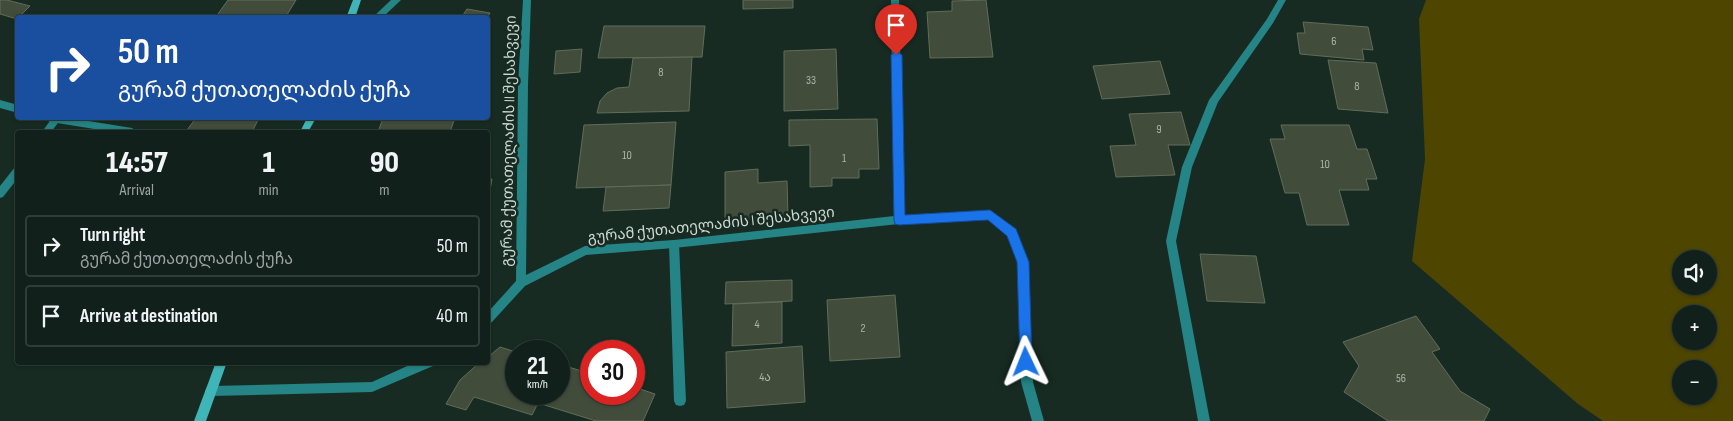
<!DOCTYPE html>
<meta charset="utf-8">
<style>
body{margin:0;font-family:"Sofia Sans Condensed","Noto Sans Georgian",sans-serif;background:#1a2823;color:#f1f3f6;height:100vh;display:flex;flex-direction:column;font-size:19px;white-space:nowrap}
*{box-sizing:border-box;margin:0}
p{font-size:16px;color:#9ca3a2}
.icon{flex:none;width:28px;height:28px;fill:none;stroke:currentColor;stroke-width:2;stroke-linecap:round;stroke-linejoin:round}
.map{position:relative;flex:1;overflow:hidden}
.panel{position:absolute;left:15px;top:130px;width:475px;height:235px;display:flex;flex-direction:column;background:#11201a;border-radius:5px;box-shadow:0 1px 4px #0004,0 0 0 1px #303e39}
.panel>*{flex:none}
.guide{position:absolute;left:15px;top:15px;width:475px;height:105px;border-radius:5px;box-shadow:0 1px 4px #0004,0 0 0 1px #303e39;background:#1a4fa0;color:#fff;overflow:hidden}
.tools{position:absolute;left:1672px;top:250px;display:grid;gap:10px}
.tools a{display:grid;place-items:center;width:45px;height:45px;border-radius:50%;background:#11201a;box-shadow:0 1px 4px #0004,0 0 0 1px #303e39;font-size:25px}
.speed{position:absolute;left:505px;top:340px;display:flex;gap:10px;font-size:25px;font-weight:700;text-align:center}
.speed>*{display:grid;place-content:center;width:65px;height:65px;border-radius:50%;background:#11201a;box-shadow:0 1px 4px #0004,0 0 0 1px #303e39;line-height:1}
.speed small{font-size:12px;font-weight:400}
.speed .limit{border:8px solid #d22;background:#fff;color:#111}
.pin{position:absolute;display:grid;place-items:center;width:42px;height:42px;color:#fff;margin:-51px -21px;border-radius:50% 50% 50% 0;rotate:-45deg;box-shadow:0 0 5px #0007}
.pin .icon{rotate:45deg}
.me{position:absolute;width:55px;margin:-28px;rotate:358deg;stroke-linejoin:round;filter:drop-shadow(0 0 4px #0008)}
.turn{display:flex;align-items:center;gap:18px;height:105px;padding:0 20px;font-size:22px}
.turn .icon{width:65px;height:65px;stroke-width:2.5}
.turn b{display:block;font-size:35px;line-height:42px}
.eta{display:flex;justify-content:space-evenly;align-items:center;height:85px;text-align:center}
.eta b{font-size:30px;font-weight:800;line-height:35px}
ul{padding:0;list-style:none}
li{display:flex;align-items:center;gap:15px;height:62px;margin:0 10px 8px;padding:0 10px;border:2px solid #303e39;border-radius:5px}
li div{flex:1}
li b{display:block;font-size:19px}
li em{font-style:normal}
.map>svg:first-child{display:block}
</style>
<div class="map">
<svg width="1733" height="421" viewBox="0 0 1733 421">
<rect width="100%" height="100%" fill="#172b22"/>
<!-- green -->
<path fill="#4e4500" fill-rule="evenodd" d="M 1426,0 L 1733,0 L 1733,421 L 1603,421 L 1578,404 L 1412,261 L 1425,159 L 1419,19 ZM 1681,259 L 1709,259 L 1709,286 L 1681,286 ZM 1681,314 L 1709,314 L 1709,341 L 1681,341 ZM 1681,369 L 1709,369 L 1709,396 L 1681,396 Z"/>
<!-- building -->
<g fill="#424c3b" stroke="#616c5a">
<path d="M 0,0 L 7,0 L 30,6 L 17,19 L 0,14 Z"/>
<path d="M 228,0 L 296,0 L 285,18 L 215,18 Z"/>
<path d="M 743,0 L 793,0 L 793,8 L 743,9 Z"/>
<path d="M 986,0 L 993,57 L 930,58 L 927,12 L 952,11 L 952,1 Z"/>
<path d="M 467,9 L 490,13 L 487,18 L 461,18 Z"/>
<path d="M 1303,22 L 1368,27 L 1373,50 L 1362,49 L 1364,60 L 1300,54 L 1297,33 L 1305,33 Z"/>
<path d="M 604,26 L 705,26 L 702,57 L 598,58 Z"/>
<path d="M 582,49 L 580,72 L 554,74 L 556,51 Z"/>
<path d="M 836,49 L 838,109 L 784,111 L 784,51 Z"/>
<path d="M 692,57 L 689,111 L 597,113 L 600,101 L 607,93 L 617,88 L 629,87 L 633,58 Z"/>
<path d="M 1328,60 L 1376,63 L 1388,113 L 1338,109 Z"/>
<path d="M 1160,61 L 1170,94 L 1102,99 L 1093,66 Z"/>
<path d="M 1181,112 L 1190,145 L 1168,145 L 1175,175 L 1116,177 L 1110,146 L 1136,145 L 1129,114 Z"/>
<path d="M 196,118 L 259,118 L 252,132 L 201,132 L 187,130 Z"/>
<path d="M 383,118 L 455,118 L 450,132 L 378,132 Z"/>
<path d="M 877,119 L 879,169 L 859,169 L 859,178 L 832,178 L 832,186 L 810,187 L 810,145 L 789,146 L 789,120 Z"/>
<path d="M 676,122 L 671,185 L 576,188 L 584,125 Z"/>
<path d="M 1281,125 L 1349,125 L 1357,149 L 1367,149 L 1377,179 L 1366,179 L 1369,190 L 1339,190 L 1349,225 L 1307,225 L 1299,193 L 1285,193 L 1270,139 L 1285,139 Z"/>
<path d="M 758,169 L 758,183 L 787,181 L 788,216 L 725,221 L 725,172 Z"/>
<path d="M 488,179 L 492,179 L 488,202 Z"/>
<path d="M 671,185 L 669,208 L 603,211 L 606,187 Z"/>
<path d="M 1200,254 L 1256,256 L 1265,303 L 1207,301 Z"/>
<path d="M 792,280 L 792,301 L 725,304 L 726,282 Z"/>
<path d="M 895,295 L 900,357 L 830,361 L 827,300 Z"/>
<path d="M 782,302 L 782,343 L 732,346 L 733,304 Z"/>
<path d="M 1416,316 L 1440,349 L 1432,352 L 1460,391 L 1490,409 L 1484,421 L 1388,421 L 1344,392 L 1359,366 L 1343,342 Z"/>
<path d="M 802,346 L 805,402 L 727,408 L 726,352 Z"/>
<path d="M 500,347 L 516,352 L 516,394 L 559,394 L 559,364 L 591,374 L 591,394 L 634,394 L 634,387 L 655,394 L 643,421 L 596,421 L 538,403 L 532,415 L 474,397 L 466,410 L 446,404 L 460,380 L 480,362 L 488,362 L 488,357 Z"/>
</g>
<g fill="none" stroke-linecap="round" stroke-linejoin="round">
<!-- lane -->
<g fill="#258485" fill-rule="evenodd">
<path d="M 52,118 L 60,118 L 61,119 L 51,132 L 42,132 Z"/>
<path d="M 18,166 L 18,178 L 3,197 L 0,198 L 0,186 L 15,167 Z"/>
<path d="M 674,240 L 678,241 L 679,244 L 686,401 L 684,405 L 680,406 L 676,405 L 674,401 L 669,244 L 670,241 Z"/>
</g>
<!-- street -->
<g fill="#258485" fill-rule="evenodd">
<path d="M 391,0 L 401,0 L 382,18 L 372,18 Z"/>
<path d="M 523,0 L 531,0 L 528,85 L 526,275 L 585,246 L 674,240 L 894,216 L 891,0 L 899,0 L 904,215 L 990,210 L 1016,229 L 1028,262 L 1033,382 L 1044,421 L 1032,421 L 1021,382 L 1018,262 L 1008,235 L 988,218 L 899,224 L 674,248 L 586,255 L 525,286 L 492,322 L 488,324 L 488,312 L 516,281 L 518,85 Z"/>
<path d="M 1278,0 L 1286,0 L 1273,23 L 1218,102 L 1192,167 L 1176,241 L 1210,421 L 1198,421 L 1166,241 L 1182,167 L 1209,100 L 1267,19 Z"/>
<path d="M 0,100 L 18,105 L 18,113 L 0,108 Z"/>
<path d="M 47,118 L 70,118 L 132,128 L 137,132 L 113,132 L 51,122 L 48,121 Z"/>
<path d="M 416,362 L 434,362 L 433,366 L 372,392 L 211,396 L 207,395 L 205,391 L 207,387 L 211,386 L 372,382 Z"/>
</g>
<!-- secondary -->
<g fill="#40b5b7" fill-rule="evenodd">
<path d="M 353,0 L 361,0 L 355,18 L 346,18 Z"/>
<path d="M 307,118 L 316,118 L 308,132 L 300,132 Z"/>
<path d="M 216,362 L 227,362 L 206,421 L 194,421 Z"/>
</g>
</g>
<!-- route -->
<path fill="#1a73e8" stroke="#114b97" d="M 896,51 L 902,55 L 905,215 L 990,210 L 1016,229 L 1029,262 L 1032,362 L 1031,366 L 1026,368 L 1022,366 L 1020,362 L 1017,262 L 1007,236 L 988,220 L 899,225 L 895,224 L 894,220 L 891,55 Z"/>
<g text-anchor="middle" dominant-baseline="central" stroke-width="5" stroke-linejoin="round" paint-order="stroke">
<!-- number labels -->
<g font-size="12" fill="#aab5ac">
<text x="1334" y="41">6</text>
<text x="661" y="72">8</text>
<text x="811" y="80">33</text>
<text x="1357" y="86">8</text>
<text x="1159" y="129">9</text>
<text x="627" y="155">10</text>
<text x="844" y="158">1</text>
<text x="1325" y="164">10</text>
<text x="757" y="324">4</text>
<text x="863" y="328">2</text>
<text x="765" y="377">4ა</text>
<text x="1401" y="378">56</text>
</g>
<!-- street labels -->
<g font-size="15" fill="#ccd8d2" stroke="#172b22">
<text transform="translate(509 141) rotate(-89)">გურამ ქუთათელაძის II შესახვევი</text>
<text transform="translate(711 225) rotate(-6)">გურამ ქუთათელაძის I შესახვევი</text>
</g>
</g>
</svg>
<div class="tools">
<a><svg class="icon" aria-label="sound" viewBox="0 0 24 24"><path d="M4 9h4l5-4v14l-5-4H4zM17 9q2 3 0 6"/></svg></a>
<a>+</a>
<a>−</a>
</div>
<div class="speed"><div>21<small>km/h</small></div><div class="limit">30</div></div>
<div class="pin" style="left:896px;top:55px;background:#d93025"><svg class="icon" aria-label="arrive" viewBox="0 0 24 24"><path d="M6 21V4h12l-3 4 3 4H6"/></svg></div>
<svg class="me" style="left:1026px;top:362px" viewBox="-20 -20 40 40"><path d="M0-17L14 15 0 8-14 15z" fill="#1a73e8" stroke="#fff" stroke-width="4"/></svg>
<div class="guide">
<div class="turn"><svg class="icon" aria-label="right" viewBox="0 0 24 24"><path d="M7 20v-9h11M14 6l5 5-5 5"/></svg><div><b>50 m</b>გურამ ქუთათელაძის ქუჩა</div></div>
</div>
<section class="panel">
<div class="eta">
<div><b>14:57</b><p>Arrival</p></div>
<div><b>1</b><p>min</p></div>
<div><b>90</b><p>m</p></div>
</div>
<ul>
<li><svg class="icon" aria-label="right" viewBox="0 0 24 24"><path d="M7 20v-9h11M14 6l5 5-5 5"/></svg><div><b>Turn right</b><p>გურამ ქუთათელაძის ქუჩა</p></div><em>50 m</em></li>
<li><svg class="icon" aria-label="arrive" viewBox="0 0 24 24"><path d="M6 21V4h12l-3 4 3 4H6"/></svg><div><b>Arrive at destination</b></div><em>40 m</em></li>
</ul>
</section>
</div>
